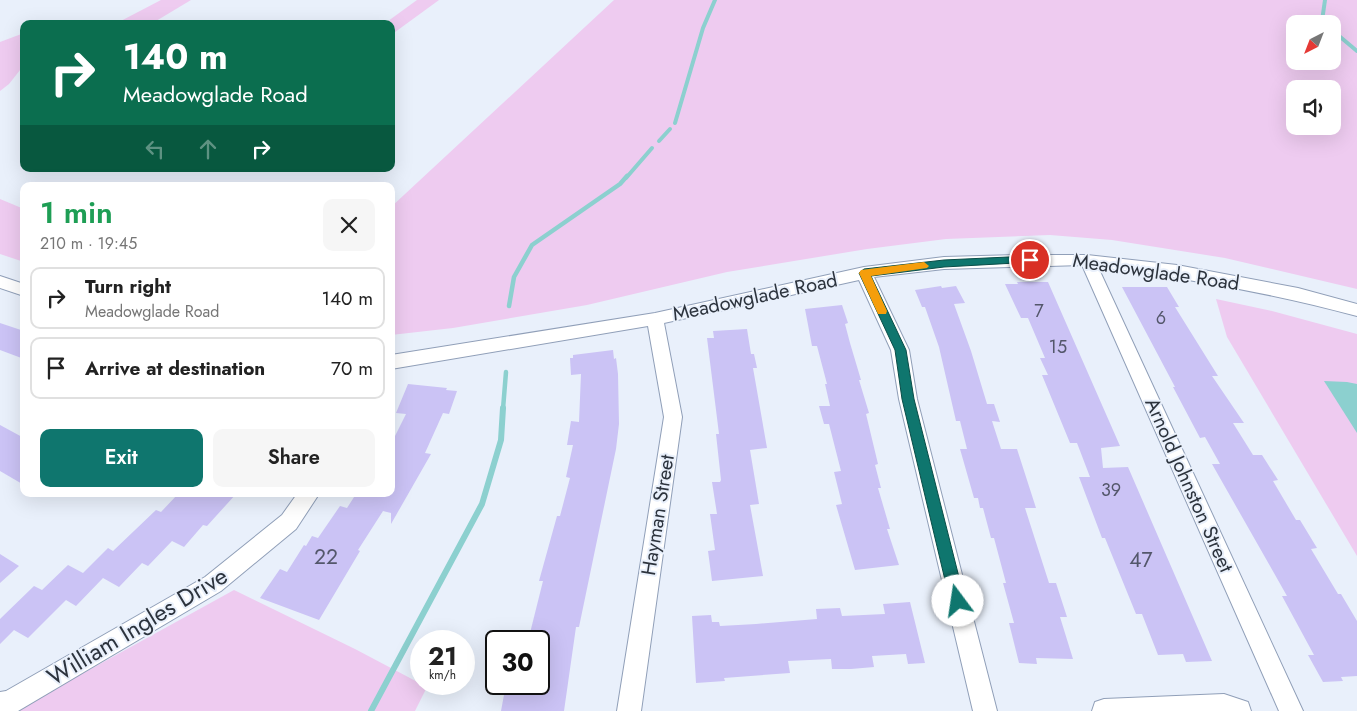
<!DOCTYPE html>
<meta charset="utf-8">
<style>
body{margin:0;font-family:Jost,sans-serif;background:#f6f6f6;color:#222;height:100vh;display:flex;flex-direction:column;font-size:19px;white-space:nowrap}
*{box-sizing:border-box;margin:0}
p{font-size:16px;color:#767676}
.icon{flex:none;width:28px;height:28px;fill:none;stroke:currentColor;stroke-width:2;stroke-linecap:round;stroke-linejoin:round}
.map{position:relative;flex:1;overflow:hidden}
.panel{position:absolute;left:20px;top:182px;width:375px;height:315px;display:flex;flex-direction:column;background:#fff;border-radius:10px;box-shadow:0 5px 20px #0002}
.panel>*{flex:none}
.banner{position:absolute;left:20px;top:20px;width:375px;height:152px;border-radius:10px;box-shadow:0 5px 20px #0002;background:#0b6e4f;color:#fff;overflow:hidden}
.needle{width:32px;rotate:222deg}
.buttons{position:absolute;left:1286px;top:15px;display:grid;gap:10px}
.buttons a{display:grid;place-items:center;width:55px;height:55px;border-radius:10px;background:#fff;box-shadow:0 5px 20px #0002;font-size:25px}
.speed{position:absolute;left:410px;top:630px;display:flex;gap:10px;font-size:25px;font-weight:700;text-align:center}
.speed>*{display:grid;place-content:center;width:65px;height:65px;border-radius:50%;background:#fff;box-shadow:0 5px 20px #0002;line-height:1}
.speed small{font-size:12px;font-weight:400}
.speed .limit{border:2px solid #111;border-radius:8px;background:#fff;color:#111}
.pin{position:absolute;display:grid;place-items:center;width:42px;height:42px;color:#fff;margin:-21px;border:2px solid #fff;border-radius:50%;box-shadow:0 1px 5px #0007}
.me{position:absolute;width:55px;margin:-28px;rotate:346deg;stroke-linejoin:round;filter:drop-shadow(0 0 4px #0008)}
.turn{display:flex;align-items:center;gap:18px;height:105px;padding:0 20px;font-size:22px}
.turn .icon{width:65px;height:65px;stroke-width:2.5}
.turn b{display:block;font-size:35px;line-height:42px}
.lanes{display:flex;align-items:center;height:48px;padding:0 20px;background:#0003;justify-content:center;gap:25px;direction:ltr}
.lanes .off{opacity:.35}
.round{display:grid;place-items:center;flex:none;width:52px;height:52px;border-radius:10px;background:#f6f6f6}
.overview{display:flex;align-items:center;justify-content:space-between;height:85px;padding:0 20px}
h1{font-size:30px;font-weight:600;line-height:38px;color:#1e9e55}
.button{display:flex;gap:10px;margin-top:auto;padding:10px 20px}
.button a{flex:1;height:58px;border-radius:10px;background:#0f766e;color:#fff;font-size:20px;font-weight:600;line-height:58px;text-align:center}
.button a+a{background:#f6f6f6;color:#222}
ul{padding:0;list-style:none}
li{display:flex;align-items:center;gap:15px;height:62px;margin:0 10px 8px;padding:0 10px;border:2px solid #e0e0e0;border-radius:10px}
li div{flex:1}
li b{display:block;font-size:19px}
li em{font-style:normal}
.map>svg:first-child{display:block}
</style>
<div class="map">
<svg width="1357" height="711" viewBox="0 0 1357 711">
<rect width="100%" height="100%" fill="#e9f0fb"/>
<!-- green -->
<g fill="#eecbf0" fill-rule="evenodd">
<path d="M 161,0 L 191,0 L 151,24 L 115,24 Z"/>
<path d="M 417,0 L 439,0 L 391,35 L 391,24 L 384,24 Z"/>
<path d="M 614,0 L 1357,0 L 1357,289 L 1225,258 L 1112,240 L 1050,235 L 946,239 L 867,249 L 727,272 L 587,305 L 453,328 L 391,335 L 391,207 ZM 1295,24 L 1332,24 L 1332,61 L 1295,61 ZM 1295,89 L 1332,89 L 1332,126 L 1295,126 Z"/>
<path d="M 24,33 L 24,65 L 9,84 L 0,91 L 0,42 Z"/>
<path d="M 0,199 L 24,209 L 24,262 L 0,254 Z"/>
<path d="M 1216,299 L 1272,311 L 1357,334 L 1357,556 L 1227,337 Z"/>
<path d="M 234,590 L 355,649 L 427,687 L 415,711 L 0,711 L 69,681 Z"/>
</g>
<!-- water -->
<path fill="#8cd0cf" d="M 1324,381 L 1347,382 L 1357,384 L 1357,433 Z"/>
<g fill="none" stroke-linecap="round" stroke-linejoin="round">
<!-- stream-far2 -->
<g stroke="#8cd0cf" stroke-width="4">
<path d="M 1325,0 L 1322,21 L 1325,24"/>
<path d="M 1332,30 L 1357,51"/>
<path d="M 675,123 L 703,28 L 715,0"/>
<path d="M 659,141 L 670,129"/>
<path d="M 626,178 L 652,148"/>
</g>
<!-- stream-far1 -->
<g stroke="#8cd0cf" stroke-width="4.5">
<path d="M 509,306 L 514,277 L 532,245 L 620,184 L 627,176"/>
<path d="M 503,409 L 506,372"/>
</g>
<!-- stream -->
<path stroke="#8cd0cf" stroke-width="6" d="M 371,711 L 482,504 L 501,440 L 503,408"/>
</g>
<!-- building -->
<g fill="#cbc3f5">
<path d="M 1017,282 L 1048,282 L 1120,446 L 1101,448 L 1103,468 L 1128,467 L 1212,661 L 1186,662 L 1183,654 L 1158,655 L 1142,614 L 1136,614 L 1105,538 L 1102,538 L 1079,477 L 1090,477 L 1077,443 L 1070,443 L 1042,375 L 1048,375 L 1040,358 L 1045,358 L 1028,318 L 1021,318 L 1005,284 L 1018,284 Z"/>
<path d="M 941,286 L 942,288 L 956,286 L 965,303 L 954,304 L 971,351 L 987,404 L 994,404 L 1000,422 L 992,421 L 1001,449 L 1017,449 L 1036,508 L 1025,508 L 1049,583 L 1056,583 L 1067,617 L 1060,617 L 1073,659 L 1036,658 L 1037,664 L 1019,663 L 1009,623 L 1014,623 L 1003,583 L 1006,583 L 994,538 L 991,538 L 983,508 L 980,508 L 978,498 L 974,498 L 960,449 L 967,449 L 960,421 L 956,421 L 939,347 L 925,307 L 922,307 L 915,290 Z"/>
<path d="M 1122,287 L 1167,287 L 1179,307 L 1175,307 L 1218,376 L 1212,376 L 1244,423 L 1233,423 L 1253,455 L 1262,455 L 1278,480 L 1273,481 L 1296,520 L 1300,520 L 1317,548 L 1311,549 L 1338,594 L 1341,594 L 1357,621 L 1357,676 L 1341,677 L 1343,681 L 1323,682 L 1308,655 L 1314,655 L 1282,596 L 1287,596 L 1212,464 L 1220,464 L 1205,437 L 1200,438 L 1173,387 L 1175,387 Z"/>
<path d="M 842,305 L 848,323 L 845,324 L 850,343 L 861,380 L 859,380 L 869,413 L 866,414 L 878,464 L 875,465 L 881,488 L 878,488 L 890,529 L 887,529 L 899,565 L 855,570 L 836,505 L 842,504 L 834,472 L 841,471 L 829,424 L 824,424 L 819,406 L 830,406 L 825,384 L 827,384 L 817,346 L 812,346 L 805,309 Z"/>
<path d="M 0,323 L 24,331 L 24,359 L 0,350 Z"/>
<path d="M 747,329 L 751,354 L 754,354 L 757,368 L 753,368 L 767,448 L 750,450 L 759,504 L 750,505 L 763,576 L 712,581 L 708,551 L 715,550 L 710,514 L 717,514 L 712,482 L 720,482 L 721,480 L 716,434 L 719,434 L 707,338 L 714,338 L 713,331 Z"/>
<path d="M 613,350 L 614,359 L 616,358 L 618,374 L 619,424 L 616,449 L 579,627 L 576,627 L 564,711 L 501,711 L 506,684 L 539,684 L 539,641 L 528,641 L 543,581 L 539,581 L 557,516 L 560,516 L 570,478 L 566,477 L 573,445 L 567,445 L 571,421 L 579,422 L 581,374 L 571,375 L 570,358 L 573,358 L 573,355 Z"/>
<path d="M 408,384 L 447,388 L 446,390 L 457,391 L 449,414 L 443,413 L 425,453 L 431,454 L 391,524 L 391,513 L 383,511 L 358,550 L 360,551 L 319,620 L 260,598 L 280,569 L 287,572 L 304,545 L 306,546 L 312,536 L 318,538 L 340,506 L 347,508 L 356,494 L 391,494 L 391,444 L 406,414 L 396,413 Z"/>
<path d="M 0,425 L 24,438 L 24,485 L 0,471 Z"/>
<path d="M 178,494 L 236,494 L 207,526 L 203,525 L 184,547 L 172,541 L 148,566 L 142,563 L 119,587 L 103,578 L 76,606 L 66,600 L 28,638 L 14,630 L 0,644 L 0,619 L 34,586 L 42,590 L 68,565 L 83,573 L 108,548 L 113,551 L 156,510 L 161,512 Z"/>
<path d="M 0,554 L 19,566 L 0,583 Z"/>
<path d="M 910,602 L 925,663 L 908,664 L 906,654 L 872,656 L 874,667 L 851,669 L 832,669 L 831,659 L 788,661 L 790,673 L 724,678 L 725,681 L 696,683 L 692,616 L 711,615 L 712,622 L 719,622 L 720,626 L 756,624 L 817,619 L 816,609 L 840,608 L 842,616 L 885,614 L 883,604 Z"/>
</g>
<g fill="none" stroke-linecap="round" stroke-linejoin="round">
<!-- street casing -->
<g stroke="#909fb8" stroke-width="2">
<g id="street">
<path d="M 1017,255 L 1087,255 L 1177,265 L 1298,288 L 1357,304 L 1357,316 C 1272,293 1186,278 1098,267 L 1303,711 L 1279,711 L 1082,265 L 944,269 L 874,277 L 909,350 L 917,399 L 997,711 L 973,711 L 899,399 L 891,350 L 859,280 L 664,323 L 682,417 L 641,711 L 617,711 L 664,417 L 648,326 L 391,369 L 391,355 L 655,313 L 864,267 L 944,257 Z"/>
<path d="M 0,276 L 24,284 L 24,296 L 0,288 Z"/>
<path d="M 297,494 L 319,494 L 296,529 L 221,591 L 18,711 L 0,711 L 0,692 L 6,691 L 205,577 L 282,515 Z"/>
<path d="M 1224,694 L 1248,702 L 1251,711 L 1092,711 L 1095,702 L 1104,699 Z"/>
</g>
</g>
<!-- street -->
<use href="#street" fill="#fff" fill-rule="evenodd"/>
</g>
<!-- route -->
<path fill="#0f766e" stroke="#0a4d48" d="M 1030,256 L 1034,257 L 1034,262 L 944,267 L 871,276 L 906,350 L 914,399 L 965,601 L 963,606 L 958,608 L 953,606 L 950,601 L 902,399 L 895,350 L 859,273 L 864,269 L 944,260 Z"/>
<!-- slow -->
<path fill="#f59e0b" d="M 924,262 L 929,266 L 927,268 L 871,276 L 887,311 L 886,314 L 878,314 L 859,273 L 861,270 Z"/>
<g text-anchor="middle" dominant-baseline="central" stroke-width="4" stroke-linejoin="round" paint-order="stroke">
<!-- number labels -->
<g font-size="18" fill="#54576b">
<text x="1039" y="311">7</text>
<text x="1161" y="318">6</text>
<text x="1058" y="347">15</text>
<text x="1111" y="490">39</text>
</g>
<!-- street labels -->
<g font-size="20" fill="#2c333d" stroke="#e9f0fb">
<text transform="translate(1156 272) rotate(8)">Meadowglade Road</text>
<text transform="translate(755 297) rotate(-12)">Meadowglade Road</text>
<text transform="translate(1189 485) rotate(66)">Arnold Johnston Street</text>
<text transform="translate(658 515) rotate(-81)">Hayman Street</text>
</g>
<!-- near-number labels -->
<g font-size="21" fill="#54576b">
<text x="326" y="557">22</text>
<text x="1141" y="560">47</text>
</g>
<!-- near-street labels -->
<g font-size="24" fill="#2c333d" stroke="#e9f0fb">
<text transform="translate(137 626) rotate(-31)">William Ingles Drive</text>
</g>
</g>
</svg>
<div class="buttons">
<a><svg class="needle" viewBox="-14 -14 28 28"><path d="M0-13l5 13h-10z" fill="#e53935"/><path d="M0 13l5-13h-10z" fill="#767676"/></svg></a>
<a><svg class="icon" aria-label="sound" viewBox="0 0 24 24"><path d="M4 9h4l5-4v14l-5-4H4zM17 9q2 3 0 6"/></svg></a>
</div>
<div class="speed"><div>21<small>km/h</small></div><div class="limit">30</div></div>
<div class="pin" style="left:1030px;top:260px;background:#d93025"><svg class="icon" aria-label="arrive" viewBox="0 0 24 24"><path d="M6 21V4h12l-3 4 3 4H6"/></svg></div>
<svg class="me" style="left:958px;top:601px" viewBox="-20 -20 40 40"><circle r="19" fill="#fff"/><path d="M0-13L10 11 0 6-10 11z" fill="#0f766e"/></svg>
<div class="banner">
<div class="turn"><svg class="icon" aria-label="right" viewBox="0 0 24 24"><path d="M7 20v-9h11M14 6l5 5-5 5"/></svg><div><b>140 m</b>Meadowglade Road</div></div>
<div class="lanes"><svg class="icon off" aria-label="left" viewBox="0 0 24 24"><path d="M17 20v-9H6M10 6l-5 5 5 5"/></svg><svg class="icon off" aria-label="ahead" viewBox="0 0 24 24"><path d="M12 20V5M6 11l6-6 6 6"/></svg><svg class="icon" aria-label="right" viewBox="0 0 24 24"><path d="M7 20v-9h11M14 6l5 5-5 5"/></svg></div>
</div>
<section class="panel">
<div class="overview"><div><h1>1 min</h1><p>210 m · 19:45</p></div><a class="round"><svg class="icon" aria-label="close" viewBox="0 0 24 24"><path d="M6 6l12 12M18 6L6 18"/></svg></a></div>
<ul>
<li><svg class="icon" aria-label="right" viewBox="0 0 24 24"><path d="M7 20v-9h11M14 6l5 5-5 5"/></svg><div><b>Turn right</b><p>Meadowglade Road</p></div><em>140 m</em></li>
<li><svg class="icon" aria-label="arrive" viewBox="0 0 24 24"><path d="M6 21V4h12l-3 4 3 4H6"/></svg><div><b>Arrive at destination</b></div><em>70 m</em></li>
</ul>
<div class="button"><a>Exit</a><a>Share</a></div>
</section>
</div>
